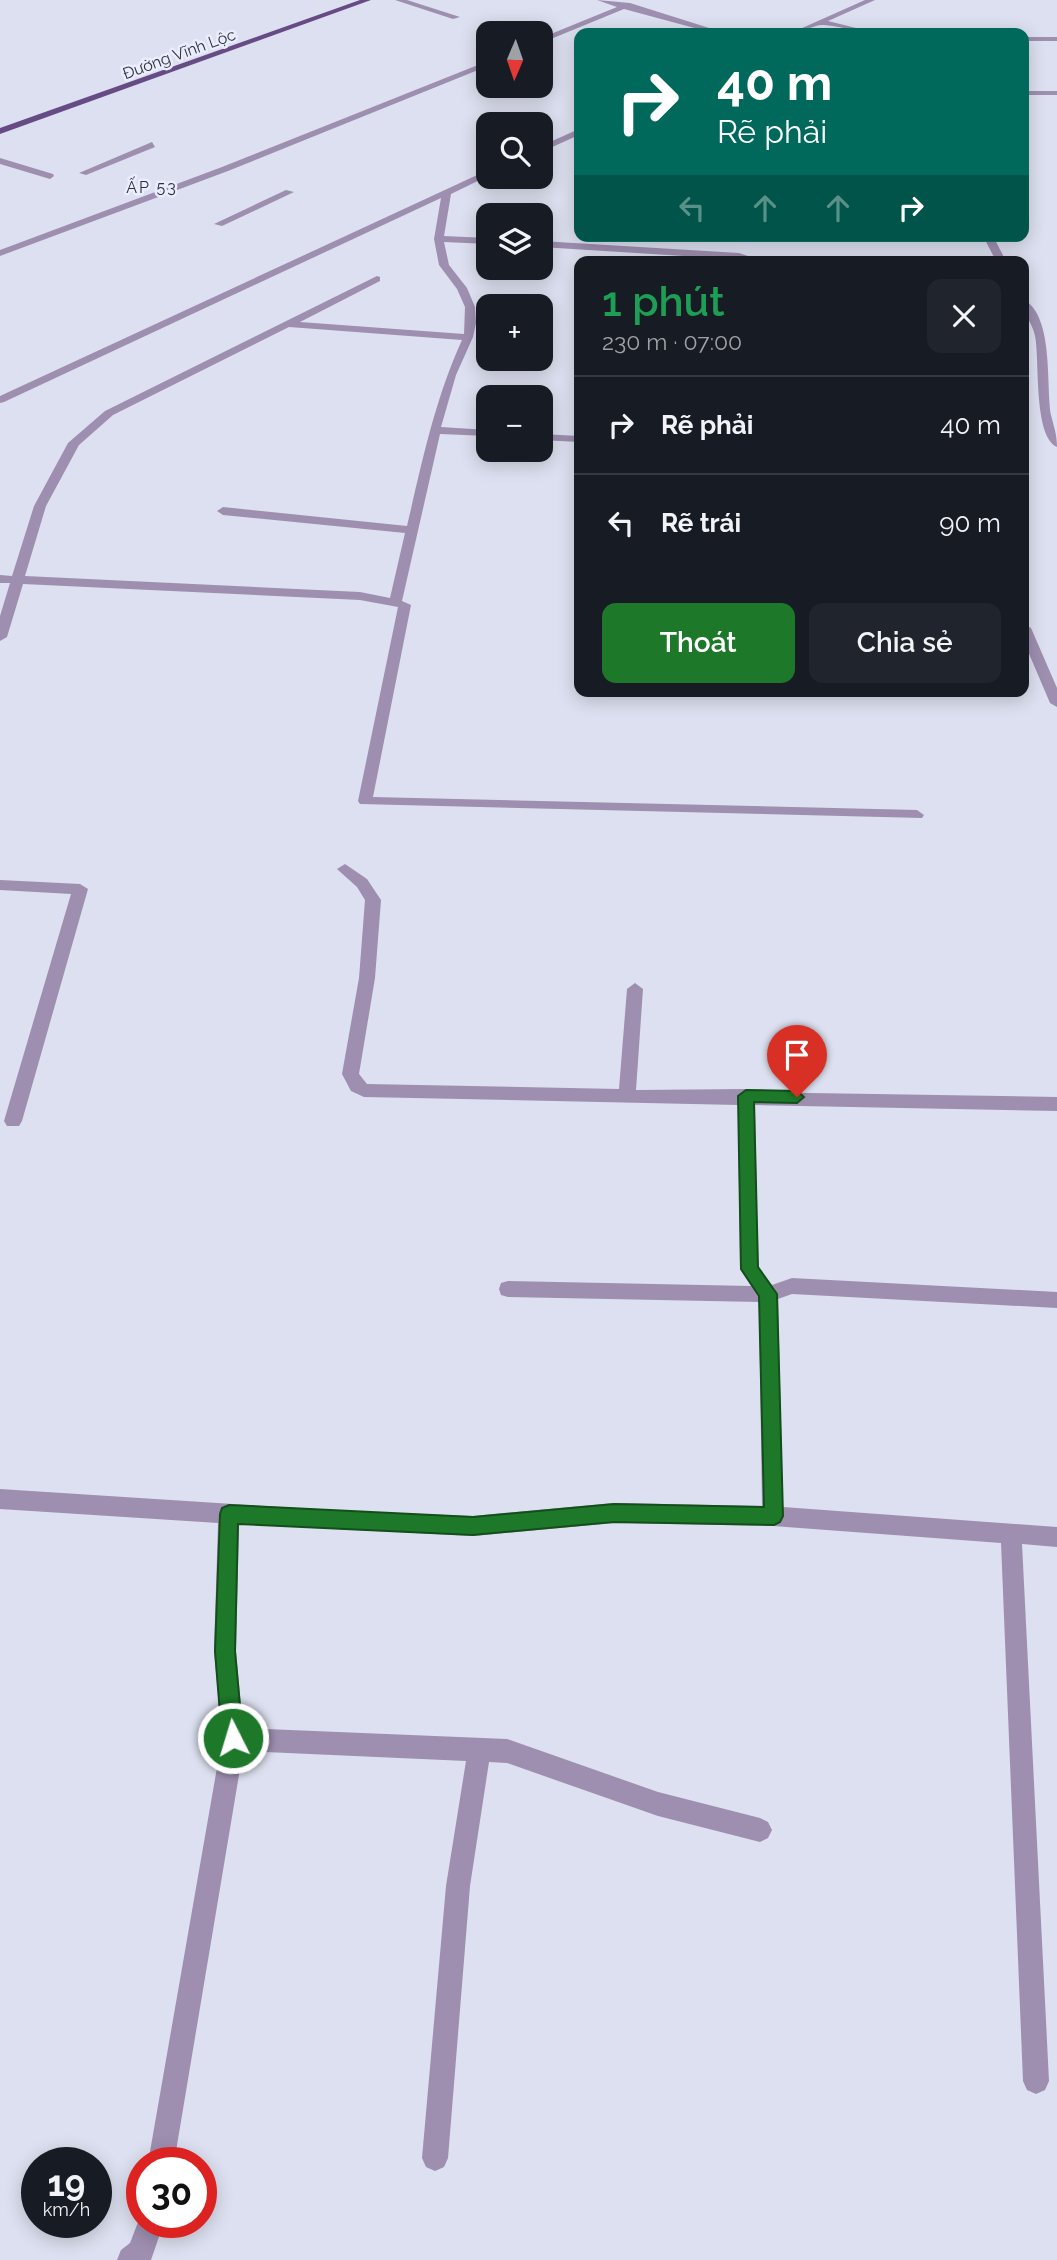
<!DOCTYPE html>
<html lang="vi">
<meta charset="utf-8">
<style>
body{margin:0;font-family:Raleway,sans-serif;background:#20242c;color:#f1f3f6;height:100vh;display:flex;flex-direction:column;font-size:26px;white-space:nowrap}
*{box-sizing:border-box;margin:0}
p{font-size:23px;color:#9ea1a6}
.icon{flex:none;width:38px;height:38px;fill:none;stroke:currentColor;stroke-width:2;stroke-linecap:round;stroke-linejoin:round}
.map{position:relative;flex:1;overflow:hidden}
.details{position:absolute;left:574px;top:256px;width:455px;height:441px;display:flex;flex-direction:column;background:#171b24;border-radius:14px;box-shadow:0 4px 18px #0003}
.details>*{flex:none}
.guide{position:absolute;left:574px;top:28px;width:455px;height:214px;border-radius:14px;box-shadow:0 4px 18px #0003;background:#00695c;color:#fff;overflow:hidden}
.needle{width:46px;rotate:182deg}
.controls{position:absolute;left:476px;top:21px;display:grid;gap:14px}
.controls a{display:grid;place-items:center;width:77px;height:77px;border-radius:14px;background:#171b24;box-shadow:0 4px 18px #0003;font-size:35px}
.speed{position:absolute;left:21px;top:2147px;display:flex;gap:14px;font-size:35px;font-weight:700;text-align:center}
.speed>*{display:grid;place-content:center;width:91px;height:91px;border-radius:50%;background:#171b24;box-shadow:0 4px 18px #0003;line-height:1}
.speed small{font-size:18px;font-weight:400}
.speed .limit{border:10px solid #d22;background:#fff;color:#111}
.pin{position:absolute;display:grid;place-items:center;width:60px;height:60px;color:#fff;margin:-72px -30px;border-radius:50% 50% 50% 0;rotate:-45deg;box-shadow:0 0 7px #0007}
.pin .icon{rotate:45deg}
.me{position:absolute;width:77px;margin:-38px;rotate:355deg;stroke-linejoin:round;filter:drop-shadow(0 0 5px #0008)}
.turn{display:flex;align-items:center;gap:24px;height:147px;padding:0 28px;font-size:32px}
.turn .icon{width:91px;height:91px;stroke-width:2.5}
.turn b{display:block;font-size:49px;line-height:60px}
.lanes{display:flex;align-items:center;height:66px;padding:0 28px;background:#0003;justify-content:center;gap:35px;direction:ltr}
.lanes .off{opacity:.35}
.round{display:grid;place-items:center;flex:none;width:74px;height:74px;border-radius:14px;background:#20242c}
.overview{display:flex;align-items:center;justify-content:space-between;height:119px;padding:0 28px}
h1{font-size:42px;font-weight:600;line-height:52px;color:#1e9e55}
.primary-button{display:flex;gap:14px;margin-top:auto;padding:14px 28px}
.primary-button a{flex:1;height:80px;border-radius:14px;background:#1d7929;color:#fff;font-size:28px;font-weight:600;line-height:80px;text-align:center}
.primary-button a+a{background:#20242c;color:#f1f3f6}
ul{padding:0;list-style:none}
li{display:flex;align-items:center;gap:21px;height:98px;padding:0 28px;border-top:2px solid #363941}
li div{flex:1}
li b{display:block;font-size:26px}
li em{font-style:normal}
.map>svg:first-child{display:block}
</style>
<div class="map">
<svg width="1057" height="2260" viewBox="0 0 1057 2260">
<rect width="100%" height="100%" fill="#dde0f0"/>
<g fill="none" stroke-linecap="round" stroke-linejoin="round">
<!-- minor -->
<g fill="#9e8fb0" fill-rule="evenodd">
<path d="M 395,0 L 407,0 L 460,17 L 453,19 Z"/>
<path d="M 597,0 L 630,3 L 725,33 L 713,33 L 624,9 L 541,43 L 541,38 L 617,7 Z"/>
<path d="M 865,0 L 875,0 L 828,21 L 876,33 C 858,33 842,26 824,25 C 813,24 803,34 791,33 Z"/>
<rect x="1024" y="37" width="33" height="4"/>
<path d="M 488,61 L 488,66 L 228,171 L 0,256 L 0,250 L 222,167 Z"/>
<rect x="1024" y="91" width="33" height="4"/>
<path d="M 579,129 L 579,135 L 541,152 L 541,146 Z"/>
<path d="M 152,142 L 155,147 L 86,175 L 79,173 Z"/>
<path d="M 0,158 L 53,174 L 54,176 L 50,179 L 0,164 Z"/>
<path d="M 488,170 L 488,176 L 451,194 L 444,236 L 488,238 L 488,244 L 444,242 L 449,265 L 467,288 L 475,307 L 476,323 L 473,337 L 456,375 L 441,427 L 488,430 L 488,436 L 440,434 L 402,601 L 411,605 L 373,797 L 917,810 L 924,815 L 922,818 L 360,804 L 358,801 L 398,607 L 360,600 L 23,584 L 7,637 L 0,641 L 0,616 L 10,583 L 0,583 L 0,575 L 12,576 L 34,506 L 68,443 L 105,411 L 377,276 L 380,277 L 380,281 L 300,322 L 464,334 L 465,307 L 457,289 L 439,265 L 434,239 L 441,198 L 4,402 L 0,403 L 0,396 ZM 289,327 L 462,340 C 435,399 422,462 407,526 L 223,507 L 217,511 L 223,515 L 405,533 L 390,598 L 360,592 L 25,576 L 46,506 L 79,445 L 113,415 Z"/>
<path d="M 286,190 L 294,192 L 222,226 L 214,224 Z"/>
<path d="M 983,236 L 993,236 L 1006,261 L 996,261 Z"/>
<path d="M 541,241 L 739,253 L 763,261 L 541,247 Z"/>
<path d="M 1024,300 C 1054,316 1046,386 1051,415 C 1054,427 1057,435 1057,447 C 1033,436 1040,360 1035,336 C 1032,322 1023,315 1024,300 Z"/>
<path d="M 541,434 L 579,436 L 579,442 L 541,440 Z"/>
<path d="M 1024,624 L 1031,628 L 1057,688 L 1057,707 L 1050,703 L 1024,642 Z"/>
<path d="M 345,864 L 367,879 L 381,900 L 375,978 L 359,1074 L 367,1084 L 619,1089 L 627,989 L 635,983 L 643,989 L 636,1090 L 746,1089 L 752,1092 L 1057,1097 L 1057,1111 L 755,1105 L 758,1267 L 772,1285 L 792,1278 L 1057,1292 L 1057,1308 L 792,1294 L 778,1299 L 783,1507 L 1057,1527 L 1057,1547 L 1022,1544 L 1049,2081 L 1045,2090 L 1036,2094 L 1027,2090 L 1023,2081 L 1001,1543 L 773,1526 L 614,1523 L 473,1536 L 239,1524 L 236,1651 L 243,1728 L 507,1739 L 658,1792 L 760,1818 L 768,1822 L 772,1830 L 768,1838 L 760,1842 L 658,1816 L 507,1763 L 489,1762 L 470,1886 L 448,2158 L 444,2167 L 435,2171 L 426,2167 L 422,2158 L 446,1886 L 466,1761 L 243,1751 L 174,2163 L 148,2163 L 222,1739 L 214,1651 L 218,1523 L 0,1509 L 0,1489 L 343,1511 L 473,1516 L 614,1503 L 762,1506 L 759,1302 L 508,1297 L 501,1295 L 499,1289 L 501,1283 L 508,1281 L 751,1286 L 740,1269 L 738,1105 L 364,1097 L 351,1091 L 342,1074 L 359,978 L 365,900 L 357,887 L 337,869 Z"/>
<path d="M 0,880 L 80,884 L 88,889 L 22,1121 L 19,1126 L 7,1126 L 4,1121 L 71,894 L 0,890 Z"/>
<path d="M 142,2212 L 142,2222 L 164,2222 L 151,2260 L 117,2260 L 121,2250 L 130,2243 Z"/>
</g>
<!-- major -->
<path fill="#674b84" fill-rule="evenodd" d="M 360,0 L 371,0 L 0,134 L 0,128 Z"/>
</g>
<!-- route -->
<path fill="#1d7929" stroke="#134f1b" stroke-width="2" d="M 746,1090 L 797,1091 L 804,1097 L 797,1103 L 754,1102 L 758,1267 L 777,1294 L 783,1516 L 780,1522 L 774,1525 L 614,1522 L 473,1535 L 238,1524 L 235,1651 L 243,1738 L 240,1746 L 233,1749 L 226,1746 L 222,1738 L 215,1651 L 220,1514 L 222,1508 L 229,1505 L 473,1517 L 614,1504 L 764,1507 L 759,1296 L 741,1269 L 738,1096 Z"/>
<g text-anchor="middle" dominant-baseline="central" stroke-width="5" stroke-linejoin="round" paint-order="stroke">
<!-- far-street labels -->
<g font-size="16" fill="#313238" stroke="#eaedfd">
<text transform="translate(179 54) rotate(-20)">Đường Vĩnh Lộc</text>
</g>
<!-- far-neighbourhood labels -->
<g font-size="16" letter-spacing="2" fill="#313238" stroke="#eaedfd">
<text x="152" y="187">ẤP 53</text>
</g>
</g>
</svg>
<div class="controls">
<a><svg class="needle" viewBox="-14 -14 28 28"><path d="M0-13l5 13h-10z" fill="#e53935"/><path d="M0 13l5-13h-10z" fill="#9ea1a6"/></svg></a>
<a><svg class="icon" aria-label="search" viewBox="0 0 24 24"><circle cx="10" cy="10" r="6"/><path d="M15 15l6 6"/></svg></a>
<a><svg class="icon" aria-label="layers" viewBox="0 0 24 24"><path d="M12 4l9 5-9 5-9-5zM3 14l9 5 9-5"/></svg></a>
<a>+</a>
<a>−</a>
</div>
<div class="speed"><div>19<small>km/h</small></div><div class="limit">30</div></div>
<div class="pin" style="left:797px;top:1097px;background:#d93025"><svg class="icon" aria-label="arrive" viewBox="0 0 24 24"><path d="M6 21V4h12l-3 4 3 4H6"/></svg></div>
<svg class="me" style="left:233px;top:1738px" viewBox="-20 -20 40 40"><circle r="17" fill="#1d7929" stroke="#fff" stroke-width="3"/><path d="M0-11L8 9 0 5-8 9z" fill="#fff"/></svg>
<div class="guide">
<div class="turn"><svg class="icon" aria-label="right" viewBox="0 0 24 24"><path d="M7 20v-9h11M14 6l5 5-5 5"/></svg><div><b>40 m</b>Rẽ phải</div></div>
<div class="lanes"><svg class="icon off" aria-label="left" viewBox="0 0 24 24"><path d="M17 20v-9H6M10 6l-5 5 5 5"/></svg><svg class="icon off" aria-label="ahead" viewBox="0 0 24 24"><path d="M12 20V5M6 11l6-6 6 6"/></svg><svg class="icon off" aria-label="ahead" viewBox="0 0 24 24"><path d="M12 20V5M6 11l6-6 6 6"/></svg><svg class="icon" aria-label="right" viewBox="0 0 24 24"><path d="M7 20v-9h11M14 6l5 5-5 5"/></svg></div>
</div>
<section class="details">
<div class="overview"><div><h1>1 phút</h1><p>230 m · 07:00</p></div><a class="round"><svg class="icon" aria-label="close" viewBox="0 0 24 24"><path d="M6 6l12 12M18 6L6 18"/></svg></a></div>
<ul>
<li><svg class="icon" aria-label="right" viewBox="0 0 24 24"><path d="M7 20v-9h11M14 6l5 5-5 5"/></svg><div><b>Rẽ phải</b></div><em>40 m</em></li>
<li><svg class="icon" aria-label="left" viewBox="0 0 24 24"><path d="M17 20v-9H6M10 6l-5 5 5 5"/></svg><div><b>Rẽ trái</b></div><em>90 m</em></li>
</ul>
<div class="primary-button"><a>Thoát</a><a>Chia sẻ</a></div>
</section>
</div>
